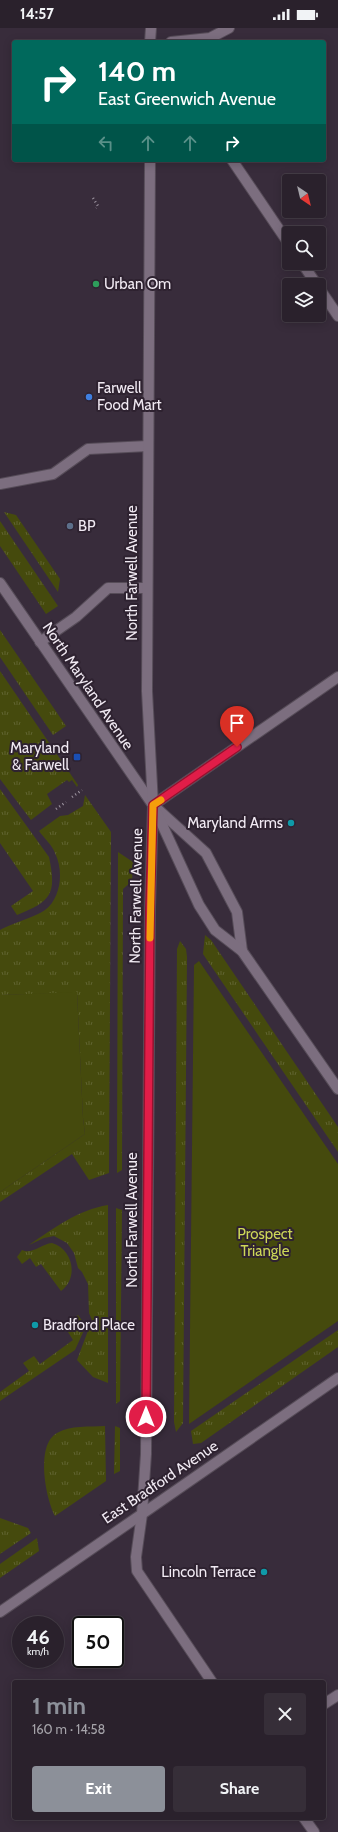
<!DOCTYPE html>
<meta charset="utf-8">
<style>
body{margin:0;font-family:Cabin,sans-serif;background:#362e38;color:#f1f3f6;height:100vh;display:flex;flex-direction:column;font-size:15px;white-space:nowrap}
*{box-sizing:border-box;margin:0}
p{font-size:13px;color:#a5a3a9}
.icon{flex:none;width:22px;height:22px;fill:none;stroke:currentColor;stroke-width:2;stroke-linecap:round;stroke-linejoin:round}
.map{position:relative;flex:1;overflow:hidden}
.sheet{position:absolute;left:12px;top:1652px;width:314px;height:140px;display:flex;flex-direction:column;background:#2a212c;border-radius:4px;box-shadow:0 2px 10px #0003,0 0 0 1px #463e48}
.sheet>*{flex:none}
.guide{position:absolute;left:12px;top:12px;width:314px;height:122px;border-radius:4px;box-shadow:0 2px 10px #0003,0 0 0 1px #463e48;background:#00695c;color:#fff;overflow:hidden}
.needle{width:26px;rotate:145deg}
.controls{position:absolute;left:282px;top:146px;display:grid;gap:8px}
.controls a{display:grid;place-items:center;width:44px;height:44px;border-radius:4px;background:#2a212c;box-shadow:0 2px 10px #0003,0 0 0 1px #463e48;font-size:20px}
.speed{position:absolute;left:12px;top:1588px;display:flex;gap:8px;font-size:20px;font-weight:700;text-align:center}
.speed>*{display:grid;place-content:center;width:52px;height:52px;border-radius:50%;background:#2a212c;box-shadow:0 2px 10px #0003,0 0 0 1px #463e48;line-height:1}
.speed small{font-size:10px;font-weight:400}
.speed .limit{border:2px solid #111;border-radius:6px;background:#fff;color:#111}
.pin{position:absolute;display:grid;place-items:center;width:34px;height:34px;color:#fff;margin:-41px -17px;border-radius:50% 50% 50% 0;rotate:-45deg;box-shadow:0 0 4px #0007}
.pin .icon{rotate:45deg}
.me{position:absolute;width:44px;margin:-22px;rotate:0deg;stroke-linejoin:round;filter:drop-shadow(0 0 3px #0008)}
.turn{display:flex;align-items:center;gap:14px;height:84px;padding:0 20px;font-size:18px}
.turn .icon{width:52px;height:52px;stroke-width:2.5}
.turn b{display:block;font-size:28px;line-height:34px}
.lanes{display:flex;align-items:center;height:38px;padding:0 20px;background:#0003;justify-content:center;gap:20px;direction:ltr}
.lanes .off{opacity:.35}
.round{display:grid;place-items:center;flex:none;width:42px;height:42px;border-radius:4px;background:#362e38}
.headline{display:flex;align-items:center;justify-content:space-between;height:68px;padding:0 20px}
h1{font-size:24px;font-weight:700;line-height:30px;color:#8c9099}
.cta{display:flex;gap:8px;margin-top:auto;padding:8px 20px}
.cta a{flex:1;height:46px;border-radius:4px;background:#8c9099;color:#fff;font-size:16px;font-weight:700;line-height:46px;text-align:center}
.cta a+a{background:#362e38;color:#f1f3f6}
.status{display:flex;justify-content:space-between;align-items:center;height:28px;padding:0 20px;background:#2a212c;direction:ltr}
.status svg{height:11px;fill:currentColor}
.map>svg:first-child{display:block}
</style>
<div class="status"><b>14:57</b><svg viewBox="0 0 49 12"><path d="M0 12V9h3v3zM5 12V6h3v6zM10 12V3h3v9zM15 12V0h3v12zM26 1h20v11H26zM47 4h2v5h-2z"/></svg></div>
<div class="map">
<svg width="338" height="1804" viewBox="0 0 338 1804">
<defs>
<pattern id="grass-tufts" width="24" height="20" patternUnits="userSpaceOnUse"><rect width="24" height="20" fill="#454a0d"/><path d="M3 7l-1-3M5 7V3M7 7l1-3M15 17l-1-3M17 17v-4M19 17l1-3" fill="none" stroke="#606431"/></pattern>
</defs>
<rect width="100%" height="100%" fill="#382c3b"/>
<!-- grass -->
<g fill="url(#grass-tufts)">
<path d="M 4,484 L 16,487 L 60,551 L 58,564 Z"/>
<path d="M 0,493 L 58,578 L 46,586 L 0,518 Z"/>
<path d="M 0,602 L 66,698 L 53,707 L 0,629 Z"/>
<path d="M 0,643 L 78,757 L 77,759 L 72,752 L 69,754 L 67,752 L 47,766 L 52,776 L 31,792 L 0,751 Z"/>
<path d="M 0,761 L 49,829 C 57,867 51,873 17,887 L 11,878 L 33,863 L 0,815 Z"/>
<path d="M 85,767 L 111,804 L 109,1145 L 89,1152 L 72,1126 L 0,1174 L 0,1164 L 85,1106 L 83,1090 L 77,965 L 0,967 L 0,902 C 12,895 36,889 45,882 C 61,870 64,843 55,825 C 52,817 44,810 39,803 L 60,788 L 68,787 L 83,778 Z"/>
<path d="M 118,824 L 133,834 L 132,853 L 123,861 L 122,1142 L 117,1145 Z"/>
<path d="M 205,907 L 211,912 L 338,1099 L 338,1124 L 207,932 L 203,926 Z"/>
<path d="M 180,913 L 186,921 L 187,929 L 183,1395 L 176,1404 L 174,1394 L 177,921 Z"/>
<path d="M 108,1177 L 108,1355 L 93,1349 L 77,1332 L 92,1292 L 89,1285 L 88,1256 L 82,1244 L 78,1240 L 74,1225 L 67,1215 L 54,1208 L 44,1210 L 29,1217 C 54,1200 78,1182 108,1177 Z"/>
<path d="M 116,1180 L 122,1182 L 120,1373 L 116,1376 Z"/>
<path d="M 52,1215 C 73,1221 79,1250 61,1263 L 41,1236 L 36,1239 L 30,1230 L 22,1236 L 17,1229 L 22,1222 C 32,1227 41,1216 52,1215 Z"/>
<path d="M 78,1287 L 86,1298 L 75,1322 L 0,1373 L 0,1364 L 29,1343 L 23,1335 L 34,1328 L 40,1336 L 73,1312 L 68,1304 L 73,1300 L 68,1294 Z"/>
<path d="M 338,1302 L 338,1319 L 201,1415 L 193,1416 L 191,1403 Z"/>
<path d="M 105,1398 L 106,1453 L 55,1488 C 46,1471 35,1417 57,1405 C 70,1397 90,1399 105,1398 Z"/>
<path d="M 115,1398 L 120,1400 L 120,1443 L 114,1446 Z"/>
<path d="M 0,1490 L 28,1500 L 31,1505 L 0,1526 Z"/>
<path d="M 37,1510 L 39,1523 L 0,1550 L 0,1536 Z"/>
</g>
<!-- park -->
<g fill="#454a0d">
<path d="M 199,933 L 338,1136 L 338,1293 L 189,1396 L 194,937 Z"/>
<path d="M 77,964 L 83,1090 L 85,1106 L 0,1164 L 0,967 Z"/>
</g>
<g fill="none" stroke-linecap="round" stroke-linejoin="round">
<!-- lane casing -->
<g stroke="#564c58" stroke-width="12">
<g id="lane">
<path d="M 0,456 L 53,446 L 88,421 L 148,418"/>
<path d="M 40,614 L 76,589 L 108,560 L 147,560"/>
<path d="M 324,1676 L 338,1667"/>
</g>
</g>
<!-- street casing -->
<g stroke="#564c58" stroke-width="12">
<g id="street">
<path d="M 171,14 L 210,10 L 229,0"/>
<path d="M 232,132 L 289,216"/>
<path d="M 302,235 L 317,257"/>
<path d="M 319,260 L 338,288"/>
<path d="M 153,777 L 338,649"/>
<path d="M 212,1654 L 137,1543 L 136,1529 L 142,1486 L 338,1350"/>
<path d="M 304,1790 L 314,1804"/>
</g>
</g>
<!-- secondary casing -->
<g stroke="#564c58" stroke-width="12">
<g id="secondary">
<path d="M 150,14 L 151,0"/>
<path d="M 0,555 L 153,777 L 206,825 L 237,884 L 242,923"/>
<path d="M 155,781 L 199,877 L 215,902 L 242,923 L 338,1061"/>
<path d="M 0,1584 L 142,1486 L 146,1426 L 150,880 L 153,777 L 147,663 L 150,132"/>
</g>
</g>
<!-- path -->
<g stroke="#9c939f" stroke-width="2.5" stroke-dasharray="1 3" stroke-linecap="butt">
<path d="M 93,170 L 98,178 L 96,180"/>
<path d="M 72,769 L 82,762"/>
<path d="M 56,781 L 66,774"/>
</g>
<!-- lane -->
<use href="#lane" stroke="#7c6e7f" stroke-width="10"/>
<!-- street -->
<use href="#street" stroke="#7c6e7f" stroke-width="10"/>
<!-- secondary -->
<use href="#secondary" stroke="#7c6e7f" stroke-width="10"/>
</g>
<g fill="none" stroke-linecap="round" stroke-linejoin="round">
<!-- route casing -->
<g stroke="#92132f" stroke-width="10">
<path id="route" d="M 146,1389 L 150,880 L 153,777 L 237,719"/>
</g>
<!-- route -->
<use href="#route" stroke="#e11d48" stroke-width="7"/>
<!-- slow -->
<path stroke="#f59e0b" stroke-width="7" d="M 150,910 L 153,777 L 161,772"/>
</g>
<!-- markers -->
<circle fill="#2e9e5b" stroke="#2e2230" stroke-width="1.5" cx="96" cy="256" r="4"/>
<circle fill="#3f7fe0" stroke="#2e2230" stroke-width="1.5" cx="89" cy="369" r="4"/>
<circle fill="#5c6f8a" stroke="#2e2230" stroke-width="1.5" cx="70" cy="498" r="4"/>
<rect fill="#1a4fb4" stroke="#2e2230" stroke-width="1.5" x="73" y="725" width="8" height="8" rx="2"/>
<g fill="#0f9aa8" stroke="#2e2230" stroke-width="1.5">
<circle cx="291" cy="795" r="4"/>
<circle cx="35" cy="1297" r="4"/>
<circle cx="264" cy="1544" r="4"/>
</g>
<g text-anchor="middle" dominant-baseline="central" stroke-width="4" stroke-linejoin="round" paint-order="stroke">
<!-- poi labels -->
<g font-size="15" fill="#f1eaf3" stroke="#2e2230" text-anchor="start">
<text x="104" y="256">Urban Om</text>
<text x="97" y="360">Farwell<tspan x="97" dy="17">Food Mart</tspan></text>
<text x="78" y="498">BP</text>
<text x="69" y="720" text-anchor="end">Maryland<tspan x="69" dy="17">&amp; Farwell</tspan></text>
<text x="283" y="795" text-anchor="end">Maryland Arms</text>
<text x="43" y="1297">Bradford Place</text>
<text x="256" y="1544" text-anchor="end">Lincoln Terrace</text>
</g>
<!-- street labels -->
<g font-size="15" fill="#f1eaf3" stroke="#2e2230">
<text transform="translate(132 545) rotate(-90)">North Farwell Avenue</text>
<text transform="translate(88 658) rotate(56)">North Maryland Avenue</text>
<text transform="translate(136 868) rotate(-89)">North Farwell Avenue</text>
<text transform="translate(132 1192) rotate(-90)">North Farwell Avenue</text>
<text transform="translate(160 1454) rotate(-34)">East Bradford Avenue</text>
</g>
<!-- park labels -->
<g font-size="15" fill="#cdd758" stroke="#2e2230">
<text x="265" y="1206">Prospect<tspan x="265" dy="17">Triangle</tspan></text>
</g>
</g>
</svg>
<div class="controls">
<a><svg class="needle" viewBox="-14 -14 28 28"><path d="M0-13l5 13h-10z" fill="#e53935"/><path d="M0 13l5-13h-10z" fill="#a5a3a9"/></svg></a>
<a><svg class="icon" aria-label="search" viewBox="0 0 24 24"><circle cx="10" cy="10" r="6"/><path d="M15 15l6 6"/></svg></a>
<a><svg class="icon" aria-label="layers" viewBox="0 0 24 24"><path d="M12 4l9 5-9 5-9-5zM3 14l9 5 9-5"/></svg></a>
</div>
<div class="speed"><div>46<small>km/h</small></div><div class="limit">50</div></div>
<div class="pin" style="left:237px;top:719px;background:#d93025"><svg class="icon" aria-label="arrive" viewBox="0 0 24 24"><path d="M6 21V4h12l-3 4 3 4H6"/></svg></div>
<svg class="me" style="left:146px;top:1389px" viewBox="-20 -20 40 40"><circle r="17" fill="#e11d48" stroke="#fff" stroke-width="3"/><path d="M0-11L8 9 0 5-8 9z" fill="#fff"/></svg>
<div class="guide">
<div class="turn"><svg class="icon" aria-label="right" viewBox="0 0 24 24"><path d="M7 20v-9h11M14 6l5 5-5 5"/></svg><div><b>140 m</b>East Greenwich Avenue</div></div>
<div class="lanes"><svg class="icon off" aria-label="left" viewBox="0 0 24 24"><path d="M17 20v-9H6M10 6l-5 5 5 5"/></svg><svg class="icon off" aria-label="ahead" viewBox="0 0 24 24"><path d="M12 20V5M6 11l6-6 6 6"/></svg><svg class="icon off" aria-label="ahead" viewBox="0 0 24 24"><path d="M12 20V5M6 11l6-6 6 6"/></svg><svg class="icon" aria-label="right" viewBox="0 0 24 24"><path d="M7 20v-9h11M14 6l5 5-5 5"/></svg></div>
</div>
<section class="sheet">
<div class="headline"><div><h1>1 min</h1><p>160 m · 14:58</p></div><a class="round"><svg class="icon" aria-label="close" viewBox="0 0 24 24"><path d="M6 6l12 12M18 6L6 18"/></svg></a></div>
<div class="cta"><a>Exit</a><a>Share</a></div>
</section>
</div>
